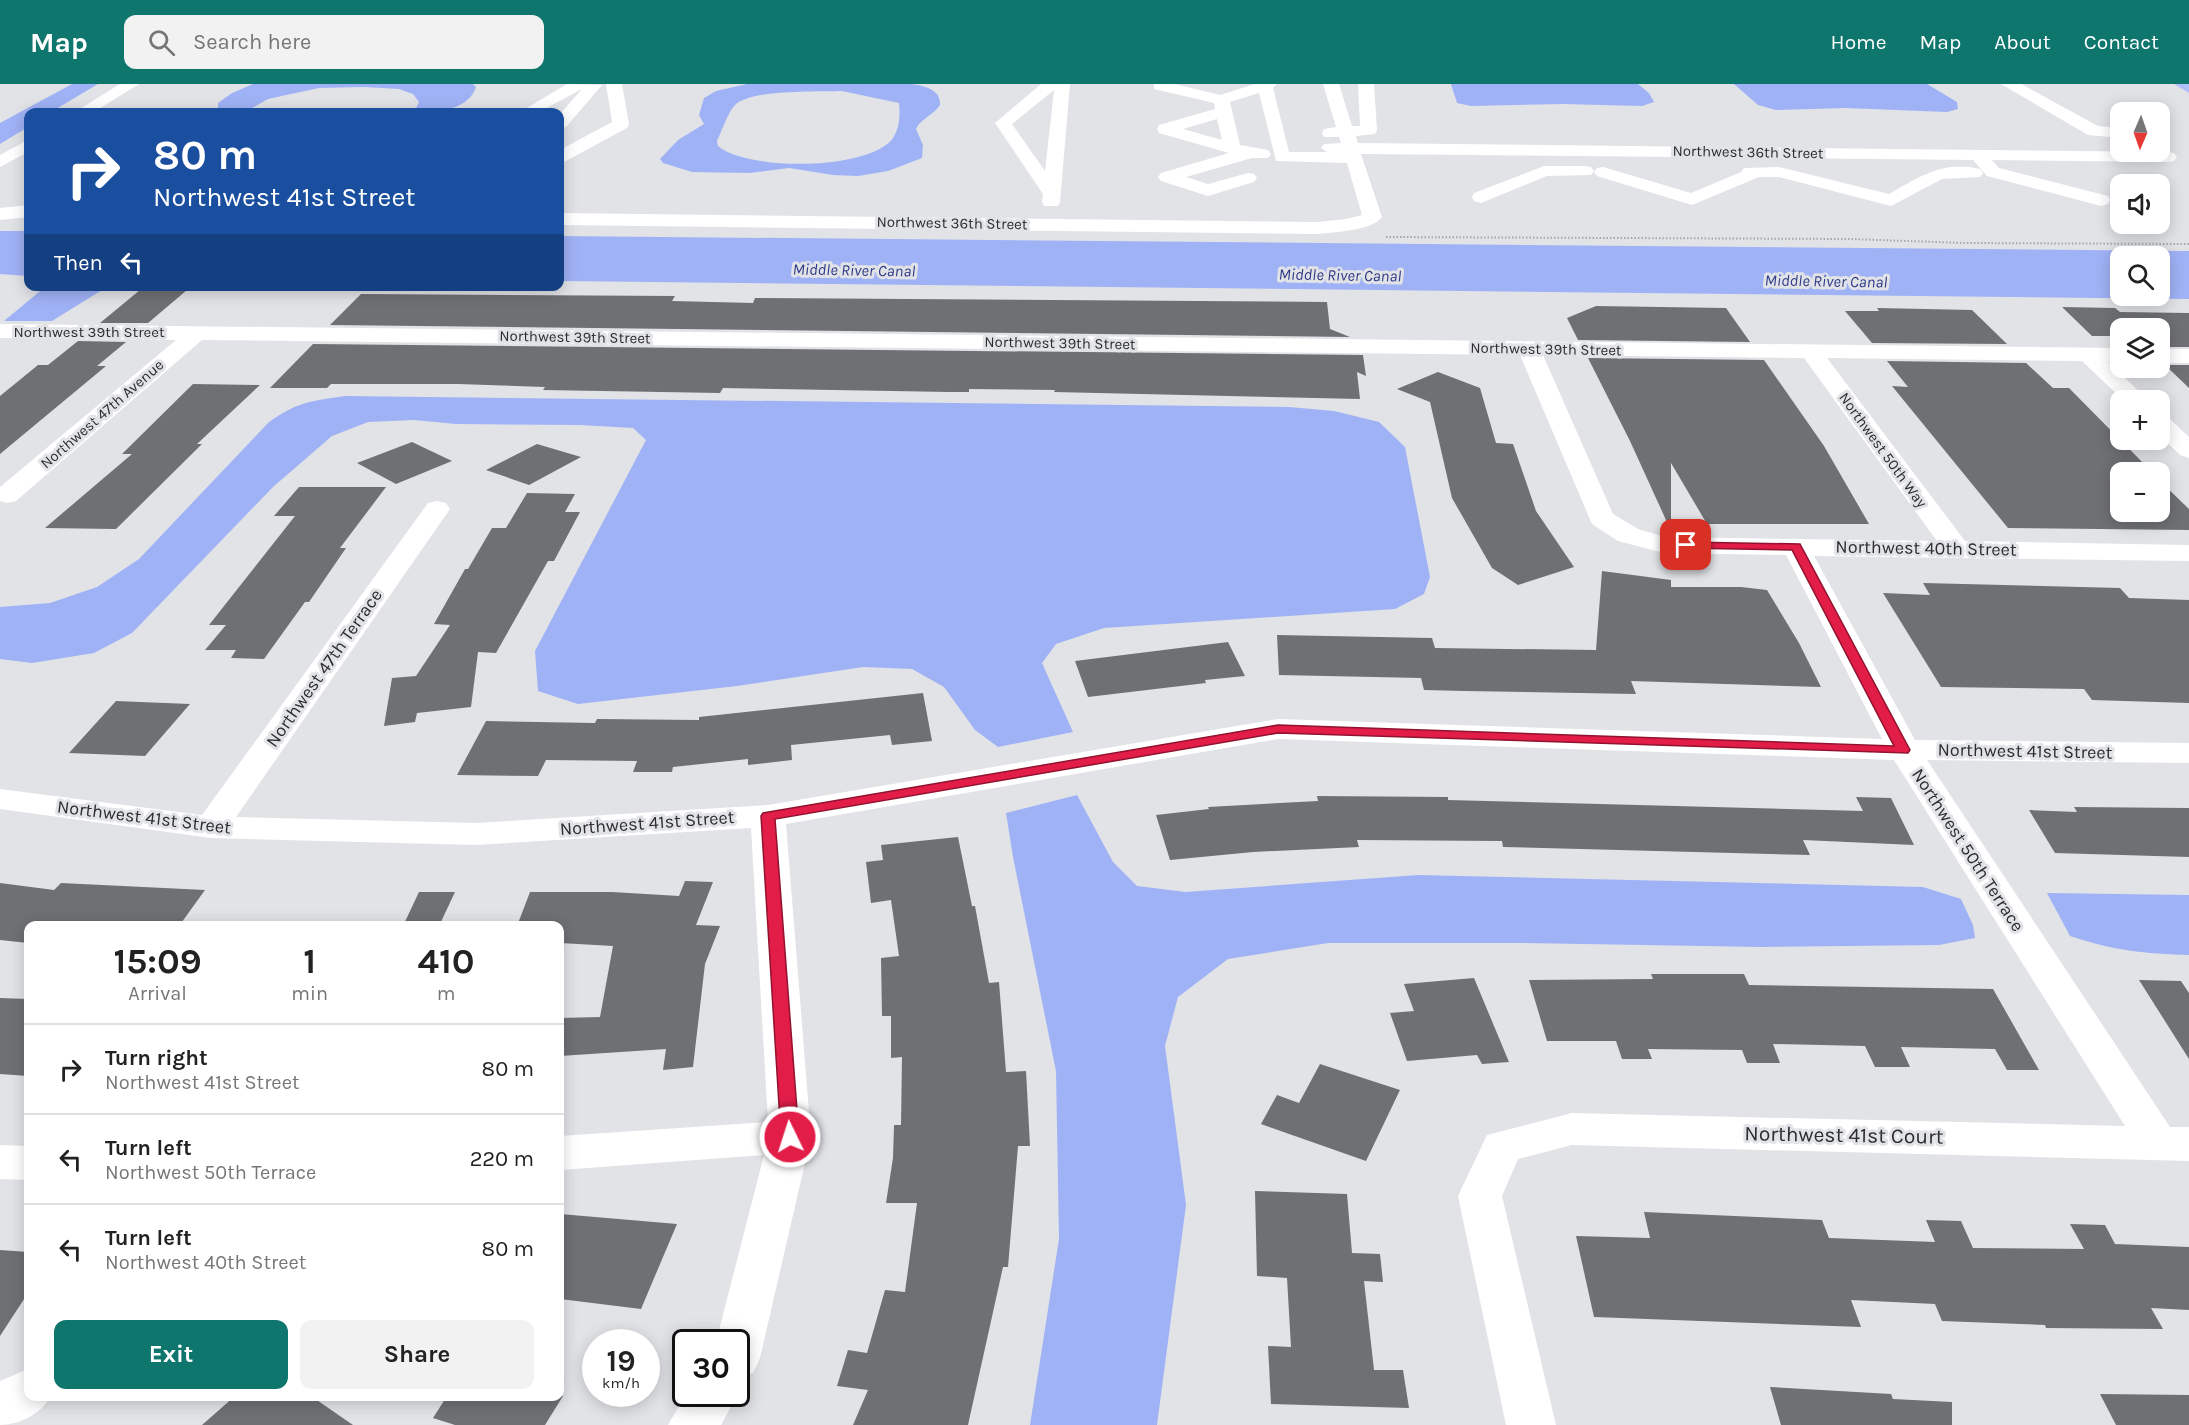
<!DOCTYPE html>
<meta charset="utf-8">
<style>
body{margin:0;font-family:Karla,sans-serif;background:#f2f2f2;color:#222;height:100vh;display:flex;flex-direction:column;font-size:22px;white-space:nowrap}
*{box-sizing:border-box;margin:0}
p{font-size:20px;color:#767676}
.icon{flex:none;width:33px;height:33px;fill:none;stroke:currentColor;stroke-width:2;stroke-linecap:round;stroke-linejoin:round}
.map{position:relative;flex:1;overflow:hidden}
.sheet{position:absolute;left:24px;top:837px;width:540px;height:480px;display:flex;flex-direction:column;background:#fff;border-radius:12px;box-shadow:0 3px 15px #0003}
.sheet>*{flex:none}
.hud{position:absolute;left:24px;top:24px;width:540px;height:183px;border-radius:12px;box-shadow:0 3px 15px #0003;background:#1a4fa0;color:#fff;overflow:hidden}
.needle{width:39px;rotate:182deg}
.controls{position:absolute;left:2110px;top:18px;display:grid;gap:12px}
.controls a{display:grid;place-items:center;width:60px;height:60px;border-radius:12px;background:#fff;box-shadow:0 3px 15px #0003;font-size:30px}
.speed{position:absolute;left:582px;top:1245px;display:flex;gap:12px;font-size:30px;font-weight:700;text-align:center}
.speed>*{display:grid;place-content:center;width:78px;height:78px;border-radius:50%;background:#fff;box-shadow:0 3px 15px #0003;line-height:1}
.speed small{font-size:15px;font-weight:400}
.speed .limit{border:3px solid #111;border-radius:9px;background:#fff;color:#111}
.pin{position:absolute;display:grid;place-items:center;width:51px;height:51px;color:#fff;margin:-26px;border-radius:12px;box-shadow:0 3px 9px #0006}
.me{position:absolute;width:66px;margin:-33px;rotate:356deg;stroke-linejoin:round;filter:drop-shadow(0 0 4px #0008)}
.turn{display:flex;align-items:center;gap:21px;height:126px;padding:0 30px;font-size:27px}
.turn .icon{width:78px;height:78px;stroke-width:2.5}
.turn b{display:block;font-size:42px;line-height:51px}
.then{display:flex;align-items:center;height:57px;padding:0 30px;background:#0003;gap:12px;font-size:22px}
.eta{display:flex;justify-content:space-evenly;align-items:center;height:102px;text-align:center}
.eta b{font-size:36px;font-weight:700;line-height:42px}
.action{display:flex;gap:12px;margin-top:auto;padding:12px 30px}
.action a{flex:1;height:69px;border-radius:12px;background:#0f766e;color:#fff;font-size:24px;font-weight:700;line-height:69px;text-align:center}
.action a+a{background:#f2f2f2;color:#222}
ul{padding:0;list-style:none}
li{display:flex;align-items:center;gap:18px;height:90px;padding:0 30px;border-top:2px solid #e0e0e0}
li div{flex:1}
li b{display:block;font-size:22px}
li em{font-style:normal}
header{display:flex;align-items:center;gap:36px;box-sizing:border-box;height:84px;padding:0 30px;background:#0f766e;color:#fff}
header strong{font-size:28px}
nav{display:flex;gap:33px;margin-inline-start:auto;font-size:21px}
.search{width:420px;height:54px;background:#f2f2f2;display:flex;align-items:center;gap:15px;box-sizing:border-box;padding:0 21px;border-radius:12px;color:#767676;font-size:22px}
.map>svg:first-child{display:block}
</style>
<header>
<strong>Map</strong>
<div class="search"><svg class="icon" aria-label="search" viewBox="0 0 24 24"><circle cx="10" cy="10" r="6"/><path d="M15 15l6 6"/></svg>Search here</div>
<nav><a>Home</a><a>Map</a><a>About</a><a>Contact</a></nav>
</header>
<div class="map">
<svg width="2189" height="1341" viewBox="0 0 2189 1341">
<rect width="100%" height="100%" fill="#e1e3e7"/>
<!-- water -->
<g fill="#a0b2f6" fill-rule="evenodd">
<path d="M 72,0 L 98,0 L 51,28 L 28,28 L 28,43 L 0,60 L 0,39 Z"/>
<path d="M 253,0 L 473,0 L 476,3 C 468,27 435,29 414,28 L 419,18 L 413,10 L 399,5 L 364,3 L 319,4 L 268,15 L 245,28 L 218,28 L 218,19 L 232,9 Z"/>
<path d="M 747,0 L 912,0 C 924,2 941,5 940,21 C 934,31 920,35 916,45 L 923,61 L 922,74 L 888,87 L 858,92 L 833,91 L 789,84 L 749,89 L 692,88 L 663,79 L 660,75 L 678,56 L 704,40 L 699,31 L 704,14 L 716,7 ZM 842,7 L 899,19 C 900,30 900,44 893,54 C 869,87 747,87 718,62 L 717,57 C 722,47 728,27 736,20 C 755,5 818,8 842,7 Z"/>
<path d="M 1451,0 L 1638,0 L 1649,9 L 1654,18 L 1642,22 L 1563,20 L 1471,22 L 1457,19 Z"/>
<path d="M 1734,0 L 1927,0 L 1957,18 L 1958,25 L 1947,28 L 1845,24 L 1776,26 L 1758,21 Z"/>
<path d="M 0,147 L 28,147 L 28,192 L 0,190 Z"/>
<path d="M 560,152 L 2187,167 L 2189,167 L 2189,215 L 560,197 ZM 2121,172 L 2160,172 L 2160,212 L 2121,212 Z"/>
<path d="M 45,203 L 45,202 L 107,203 L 52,237 L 4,237 Z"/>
<path d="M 345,312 L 1289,323 L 1334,327 L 1379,338 L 1405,363 L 1430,493 L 1424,510 L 1395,525 L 1104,544 L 1056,560 L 1042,579 L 1073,648 L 998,663 L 975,646 L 944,603 L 912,585 L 863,583 L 737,602 L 578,620 L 538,607 L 535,567 L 646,356 L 633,344 L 580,341 L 456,340 L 414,336 L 368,338 L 332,352 L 273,403 L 132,549 L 94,569 L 32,579 L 0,575 L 0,523 L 50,519 L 97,503 L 139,475 L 268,339 C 296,318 311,317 345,312 Z"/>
<path d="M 1077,711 L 1113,778 L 1137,802 L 1186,808 L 1418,791 L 1923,803 L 1961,815 L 1973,841 L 1975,854 L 1939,861 L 1762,863 L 1520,859 L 1328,859 L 1228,875 L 1178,913 L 1165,962 L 1186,1121 L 1157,1341 L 1030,1341 L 1059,1155 L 1056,987 L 1013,773 L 1006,729 Z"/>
<path d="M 2047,809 L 2189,811 L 2189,871 C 2146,870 2111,866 2070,852 Z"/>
</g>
<!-- building -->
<g fill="#6f7074">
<path d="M 140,206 L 187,206 L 148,239 L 100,239 Z"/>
<path d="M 361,210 L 675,212 L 672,217 L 753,219 L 755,214 L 1327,218 L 1330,245 L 1350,253 L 330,241 Z"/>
<path d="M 1596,222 L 1726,224 L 1750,258 L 1578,256 L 1567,234 Z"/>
<path d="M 2062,223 L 2115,224 L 2120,228 L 2189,229 L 2189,263 L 2160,263 L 2160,244 L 2121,244 L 2121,252 L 2092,252 Z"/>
<path d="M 1877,224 L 1972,226 L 2007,260 L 1872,259 L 1845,227 L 1879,227 Z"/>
<path d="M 78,257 L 126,258 L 97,282 L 106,282 L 0,370 L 0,312 L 38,281 L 48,281 Z"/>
<path d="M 313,260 L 1363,271 L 1366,292 L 1357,288 L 1360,315 L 1054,308 L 1055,306 L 969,305 L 969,308 L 949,308 L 723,304 L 720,309 L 543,306 L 545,303 L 458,300 L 331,300 L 327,304 L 270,304 Z"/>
<path d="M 1588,274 L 1764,276 L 1824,362 L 1869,440 L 1707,440 L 1671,379 L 1671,447 L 1630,357 Z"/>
<path d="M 1887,277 L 2026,279 L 2053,304 L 2069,304 L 2152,388 L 2121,388 L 2121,428 L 2160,428 L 2160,397 L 2189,425 L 2189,446 L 2008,444 L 1892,302 L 1908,303 Z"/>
<path d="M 2165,281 L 2189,281 L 2189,304 Z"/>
<path d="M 1438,288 L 1480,304 L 1496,359 L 1513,360 L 1536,427 L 1574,483 L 1518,501 L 1492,484 L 1452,414 L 1430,318 L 1397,305 Z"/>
<path d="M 193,300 L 260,301 L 197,360 L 202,360 L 116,445 L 45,444 L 132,370 L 122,370 Z"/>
<path d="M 412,358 L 452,377 L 396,400 L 357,379 Z"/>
<path d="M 537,360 L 581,373 L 529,401 L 486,386 Z"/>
<path d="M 299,403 L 386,403 L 340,464 L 346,464 L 309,518 L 305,518 L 264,575 L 231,574 L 236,566 L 205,566 L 226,541 L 209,541 L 295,432 L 274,432 Z"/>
<path d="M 527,409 L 575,410 L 565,428 L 580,428 L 554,477 L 548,477 L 496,569 L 478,568 L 471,623 L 417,629 L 415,638 L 384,642 L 392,594 L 416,592 L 450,541 L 434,540 L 465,485 L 468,485 L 492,444 L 506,444 Z"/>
<path d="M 1602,487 L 1671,496 L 1671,503 L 1741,503 L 1767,506 L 1799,559 L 1821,603 L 1631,597 L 1636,610 L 1465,607 L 1424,606 L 1421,594 L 1279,591 L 1277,551 L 1432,554 L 1435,564 L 1596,566 Z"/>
<path d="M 1923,499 L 2120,504 L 2129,514 L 2189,516 L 2189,619 L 2092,616 L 2084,605 L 1941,603 L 1883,509 L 1930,511 Z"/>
<path d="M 1228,558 L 1245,592 L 1205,596 L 1206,599 L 1088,613 L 1075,577 Z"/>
<path d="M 923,609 L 932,657 L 892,661 L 890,651 L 791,661 L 792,676 L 748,681 L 748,675 L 673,683 L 672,688 L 633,688 L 637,677 L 546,676 L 538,692 L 457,691 L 486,637 L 595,639 L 597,635 L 699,636 L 699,633 Z"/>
<path d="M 116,617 L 190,620 L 145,672 L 69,669 Z"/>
<path d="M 1317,712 L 1448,713 L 1448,716 L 1863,727 L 1856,713 L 1891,714 L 1914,761 L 1803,756 L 1810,771 L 1503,763 L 1502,757 L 1357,756 L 1359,763 L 1253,768 L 1170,776 L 1156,731 L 1209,725 L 1208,723 L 1318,717 Z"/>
<path d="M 2074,723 L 2189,724 L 2189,773 L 2055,769 L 2029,726 L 2077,728 Z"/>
<path d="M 958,753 L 972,822 L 975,822 L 989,899 L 999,898 L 1006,988 L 1026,987 L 1030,1062 L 1018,1062 L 1008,1183 L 1003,1183 L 968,1341 L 853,1341 L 868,1306 L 837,1302 L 848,1266 L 867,1269 L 885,1206 L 905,1208 L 917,1119 L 886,1119 L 893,1074 L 894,1041 L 901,1041 L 902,973 L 891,974 L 891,932 L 882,932 L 881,874 L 899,872 L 891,816 L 871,819 L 866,778 L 883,776 L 881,761 Z"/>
<path d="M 685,797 L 713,798 L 696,841 L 720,842 L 705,880 L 693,983 L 663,986 L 666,965 L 560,972 L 560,934 L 600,933 L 613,862 L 560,859 L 560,842 L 517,842 L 530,808 L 612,808 L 679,812 Z"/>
<path d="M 0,799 L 54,806 L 61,799 L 205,806 L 179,842 L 28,842 L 28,859 L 0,856 Z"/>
<path d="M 419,808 L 455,808 L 439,842 L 403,842 Z"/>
<path d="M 1651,890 L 1744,890 L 1749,901 L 1993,905 L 2039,986 L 2007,986 L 1995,965 L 1901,963 L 1910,983 L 1875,983 L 1865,962 L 1773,960 L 1780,979 L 1747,979 L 1742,966 L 1648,965 L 1652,975 L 1622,975 L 1616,957 L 1547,957 L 1529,896 L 1653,895 Z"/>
<path d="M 1474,894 L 1509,978 L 1482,980 L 1477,971 L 1407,977 L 1390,929 L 1414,927 L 1404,900 Z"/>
<path d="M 2139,896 L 2181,897 L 2189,909 L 2189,975 Z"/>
<path d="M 0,914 L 28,915 L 28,992 L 0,990 Z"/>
<path d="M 1320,980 L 1400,1006 L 1366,1077 L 1261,1040 L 1277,1011 L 1299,1019 Z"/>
<path d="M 1255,1107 L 1347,1110 L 1352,1169 L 1380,1170 L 1383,1198 L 1364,1197 L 1374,1286 L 1403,1286 L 1409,1324 L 1271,1320 L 1268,1262 L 1291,1263 L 1287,1194 L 1257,1192 Z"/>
<path d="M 1644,1128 L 1822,1136 L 1829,1154 L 1935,1158 L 1926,1136 L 1961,1137 L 1973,1164 L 2084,1165 L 2070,1140 L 2105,1141 L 2115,1160 L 2189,1163 L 2189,1226 L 2151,1224 L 2163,1245 L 2046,1244 L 2045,1241 L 1942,1237 L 1935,1220 L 1851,1216 L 1861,1243 L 1594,1233 L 1576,1152 L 1650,1154 Z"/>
<path d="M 560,1130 L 677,1140 L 641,1225 L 560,1215 Z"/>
<path d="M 0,1166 L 28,1168 L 28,1209 L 0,1252 Z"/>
<path d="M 1770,1303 L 1891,1310 L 1893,1315 L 1952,1318 L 1952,1341 L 1781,1341 Z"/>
<path d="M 2100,1310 L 2189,1311 L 2189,1341 L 2116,1341 Z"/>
<path d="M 235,1312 L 311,1312 L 353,1341 L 202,1341 Z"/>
<path d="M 447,1312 L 563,1312 L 545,1341 L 455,1341 L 433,1334 Z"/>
</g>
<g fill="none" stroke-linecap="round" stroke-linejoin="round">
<!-- path -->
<path stroke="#a5a7aa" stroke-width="2" stroke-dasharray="1.5 2" stroke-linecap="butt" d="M 1386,153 L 1851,155 L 1964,159 L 2189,160"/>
<!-- minor -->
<g fill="#fff" fill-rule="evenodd">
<path d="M 120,0 L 139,0 L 94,28 L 75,28 Z"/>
<path d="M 567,0 L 602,1 L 566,43 L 560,44 L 560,30 L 582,5 L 539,28 L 520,28 Z"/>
<path d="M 606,0 L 622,0 L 629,40 L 627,44 L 566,77 L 560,78 L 560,66 L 612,38 Z"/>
<path d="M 1041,0 L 1070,0 L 1060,118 L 1058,122 L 1044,122 L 1042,118 L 1043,110 L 995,39 ZM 1054,6 L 1045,87 L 1012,40 Z"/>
<path d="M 1154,0 L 1175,0 L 1220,11 L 1255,0 L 1277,0 L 1273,4 L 1289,68 L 1327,68 L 1321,64 L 1324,60 L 1341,59 L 1339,53 L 1324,53 L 1322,49 L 1324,45 L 1336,43 L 1323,0 L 1339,0 L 1352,42 L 1360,42 L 1358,0 L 1374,0 L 1377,46 L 1375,50 L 1356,52 L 1358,59 L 2168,68 L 2174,69 L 2177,73 L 2174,77 L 2168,78 L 1992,76 L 1999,84 L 2108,112 L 2110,116 L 2108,120 L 2101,122 L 1987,92 L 1973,76 L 1361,70 L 1382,133 C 1372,147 1334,148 1317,150 L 560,141 L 560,129 L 1317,138 L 1346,135 L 1362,131 L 1347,79 L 1276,77 L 1259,9 L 1230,18 L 1240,61 L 1268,66 L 1271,70 L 1268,74 L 1252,74 L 1186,93 L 1208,100 L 1248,89 L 1254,90 L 1257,94 L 1254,98 L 1208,112 L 1161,97 L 1158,93 L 1161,89 L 1229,69 L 1159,49 L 1157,45 L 1159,41 L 1215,25 L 1214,19 L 1154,5 ZM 1217,35 L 1222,56 L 1183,45 Z"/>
<path d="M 2001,0 L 2021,0 L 2098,42 L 2121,44 L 2121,54 L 2088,51 Z"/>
<path d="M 28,56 L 28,68 L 0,83 L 0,71 Z"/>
<path d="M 1544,82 L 1585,82 L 1591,83 L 1594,87 L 1591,91 L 1547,92 L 1481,119 L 1474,117 L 1472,113 L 1474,109 Z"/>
<path d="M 1603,83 L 1691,109 L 1741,88 L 1744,84 L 1779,83 L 1889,110 C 1919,93 1944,76 1980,85 L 1983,89 L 1980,93 L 1942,95 L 1891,122 L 1779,93 L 1759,93 L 1692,121 L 1597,92 L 1594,88 L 1597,84 Z"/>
<path d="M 28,121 L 28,133 L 0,136 L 0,124 Z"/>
<path d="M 0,240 L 2121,264 L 2121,278 L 2108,278 L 2148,316 L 2123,316 L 2082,277 L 1827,274 L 1965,457 L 2189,461 L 2189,477 L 1814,472 L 1915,656 L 2189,659 L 2189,679 L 1927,676 L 2170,1043 L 2189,1043 L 2189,1077 L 1572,1061 L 1518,1075 L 1502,1112 L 1556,1341 L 1506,1341 L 1458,1112 L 1487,1051 L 1572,1029 L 2125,1042 L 1894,676 L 1278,655 L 786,740 L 811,1053 L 760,1274 L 753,1289 L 736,1295 L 736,1258 L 716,1258 L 764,1071 L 560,1086 L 560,1052 L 768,1038 L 751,744 L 476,761 L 211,754 L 0,725 L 0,705 L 202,731 L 428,419 L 437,417 L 446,419 L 450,425 L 236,733 L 476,739 L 768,721 L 1278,635 L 1882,655 L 1786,471 L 1664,469 L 1618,457 L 1592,440 L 1520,271 L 202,256 L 16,417 L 7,419 L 0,417 L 0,403 L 176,256 L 0,254 ZM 1543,271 L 1804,274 L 1937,457 L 1665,453 L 1638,445 L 1613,430 Z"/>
<rect x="2160" y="265" width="29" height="14"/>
<path d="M 2160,332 L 2169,334 L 2189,353 L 2189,374 L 2180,371 L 2160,352 Z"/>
<path d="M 0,1061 L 28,1062 L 28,1096 L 0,1095 Z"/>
<path d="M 28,1285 L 28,1312 L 50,1312 C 42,1330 19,1341 0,1341 L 0,1297 Z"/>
<path d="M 736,1307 L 738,1310 L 721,1341 L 668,1341 L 686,1310 L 736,1310 Z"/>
</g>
<!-- highway -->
<path fill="#b1c0f8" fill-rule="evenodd" d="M 2174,0 L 2189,0 L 2189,9 Z"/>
</g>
<!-- route -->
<path fill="#e11d48" stroke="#92132f" stroke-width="1.5" d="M 1686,458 L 1800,460 L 1910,666 L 1908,669 L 1278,649 L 775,735 L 799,1053 L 797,1058 L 790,1060 L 784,1058 L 781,1053 L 761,732 L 763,729 L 1278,641 L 1894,662 L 1792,466 L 1682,464 L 1681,461 Z"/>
<g text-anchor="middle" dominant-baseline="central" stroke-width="6" stroke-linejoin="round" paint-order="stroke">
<!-- far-street labels -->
<g font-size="15" fill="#2d2d2f" stroke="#e1e3e7">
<text transform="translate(1748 68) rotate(1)">Northwest 36th Street</text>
<text transform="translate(952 139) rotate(1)">Northwest 36th Street</text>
<text x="89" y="248">Northwest 39th Street</text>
<text transform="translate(575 253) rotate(1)">Northwest 39th Street</text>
<text transform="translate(1060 259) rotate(1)">Northwest 39th Street</text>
<text transform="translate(1546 265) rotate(1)">Northwest 39th Street</text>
<text transform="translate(102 330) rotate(-41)">Northwest 47th Avenue</text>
<text transform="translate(1883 366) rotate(54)">Northwest 50th Way</text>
</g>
<!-- far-water labels -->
<g font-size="16" font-style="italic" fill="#2f3a88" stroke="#e1e3e7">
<text transform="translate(854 186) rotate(1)">Middle River Canal</text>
<text transform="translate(1340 191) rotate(1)">Middle River Canal</text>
<text transform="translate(1826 197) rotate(1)">Middle River Canal</text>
</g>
<!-- street labels -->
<g font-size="18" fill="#2d2d2f" stroke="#e1e3e7">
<text transform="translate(1926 464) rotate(1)">Northwest 40th Street</text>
<text transform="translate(324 584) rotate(-55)">Northwest 47th Terrace</text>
<text transform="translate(2025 667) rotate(1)">Northwest 41st Street</text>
<text transform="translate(144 733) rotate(7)">Northwest 41st Street</text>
<text transform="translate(647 739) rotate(-4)">Northwest 41st Street</text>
<text transform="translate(1968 766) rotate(57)">Northwest 50th Terrace</text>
</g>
<!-- near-street labels -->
<g font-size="21" fill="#2d2d2f" stroke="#e1e3e7">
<text transform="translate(1844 1051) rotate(1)">Northwest 41st Court</text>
</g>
</g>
</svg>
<div class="controls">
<a><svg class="needle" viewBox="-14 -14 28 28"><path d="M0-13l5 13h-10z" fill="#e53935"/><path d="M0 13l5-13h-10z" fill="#767676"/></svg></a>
<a><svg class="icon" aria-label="sound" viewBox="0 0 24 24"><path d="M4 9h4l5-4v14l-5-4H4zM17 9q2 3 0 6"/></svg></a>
<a><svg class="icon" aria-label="search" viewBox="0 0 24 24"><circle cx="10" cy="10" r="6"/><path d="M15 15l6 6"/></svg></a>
<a><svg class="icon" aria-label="layers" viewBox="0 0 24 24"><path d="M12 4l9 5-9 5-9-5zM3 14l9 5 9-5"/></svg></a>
<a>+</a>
<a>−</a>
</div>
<div class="speed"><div>19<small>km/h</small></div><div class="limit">30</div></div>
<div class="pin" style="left:1686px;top:461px;background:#d93025"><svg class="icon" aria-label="arrive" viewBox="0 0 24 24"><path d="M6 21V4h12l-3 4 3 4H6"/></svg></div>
<svg class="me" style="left:790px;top:1053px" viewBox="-20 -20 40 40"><circle r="17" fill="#e11d48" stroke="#fff" stroke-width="3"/><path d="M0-11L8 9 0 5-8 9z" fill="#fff"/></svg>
<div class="hud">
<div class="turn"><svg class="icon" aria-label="right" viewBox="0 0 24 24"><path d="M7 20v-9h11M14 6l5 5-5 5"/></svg><div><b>80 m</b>Northwest 41st Street</div></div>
<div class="then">Then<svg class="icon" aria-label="left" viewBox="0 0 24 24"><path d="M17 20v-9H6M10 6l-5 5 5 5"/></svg></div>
</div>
<section class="sheet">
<div class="eta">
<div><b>15:09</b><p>Arrival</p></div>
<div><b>1</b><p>min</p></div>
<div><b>410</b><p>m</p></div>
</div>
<ul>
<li><svg class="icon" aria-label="right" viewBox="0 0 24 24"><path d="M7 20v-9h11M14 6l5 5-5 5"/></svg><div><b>Turn right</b><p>Northwest 41st Street</p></div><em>80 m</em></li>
<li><svg class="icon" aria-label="left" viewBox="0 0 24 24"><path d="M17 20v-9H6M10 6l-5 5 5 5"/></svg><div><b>Turn left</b><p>Northwest 50th Terrace</p></div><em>220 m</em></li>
<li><svg class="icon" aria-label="left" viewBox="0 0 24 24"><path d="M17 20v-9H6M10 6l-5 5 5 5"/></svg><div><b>Turn left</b><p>Northwest 40th Street</p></div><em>80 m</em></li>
</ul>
<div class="action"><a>Exit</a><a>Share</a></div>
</section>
</div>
